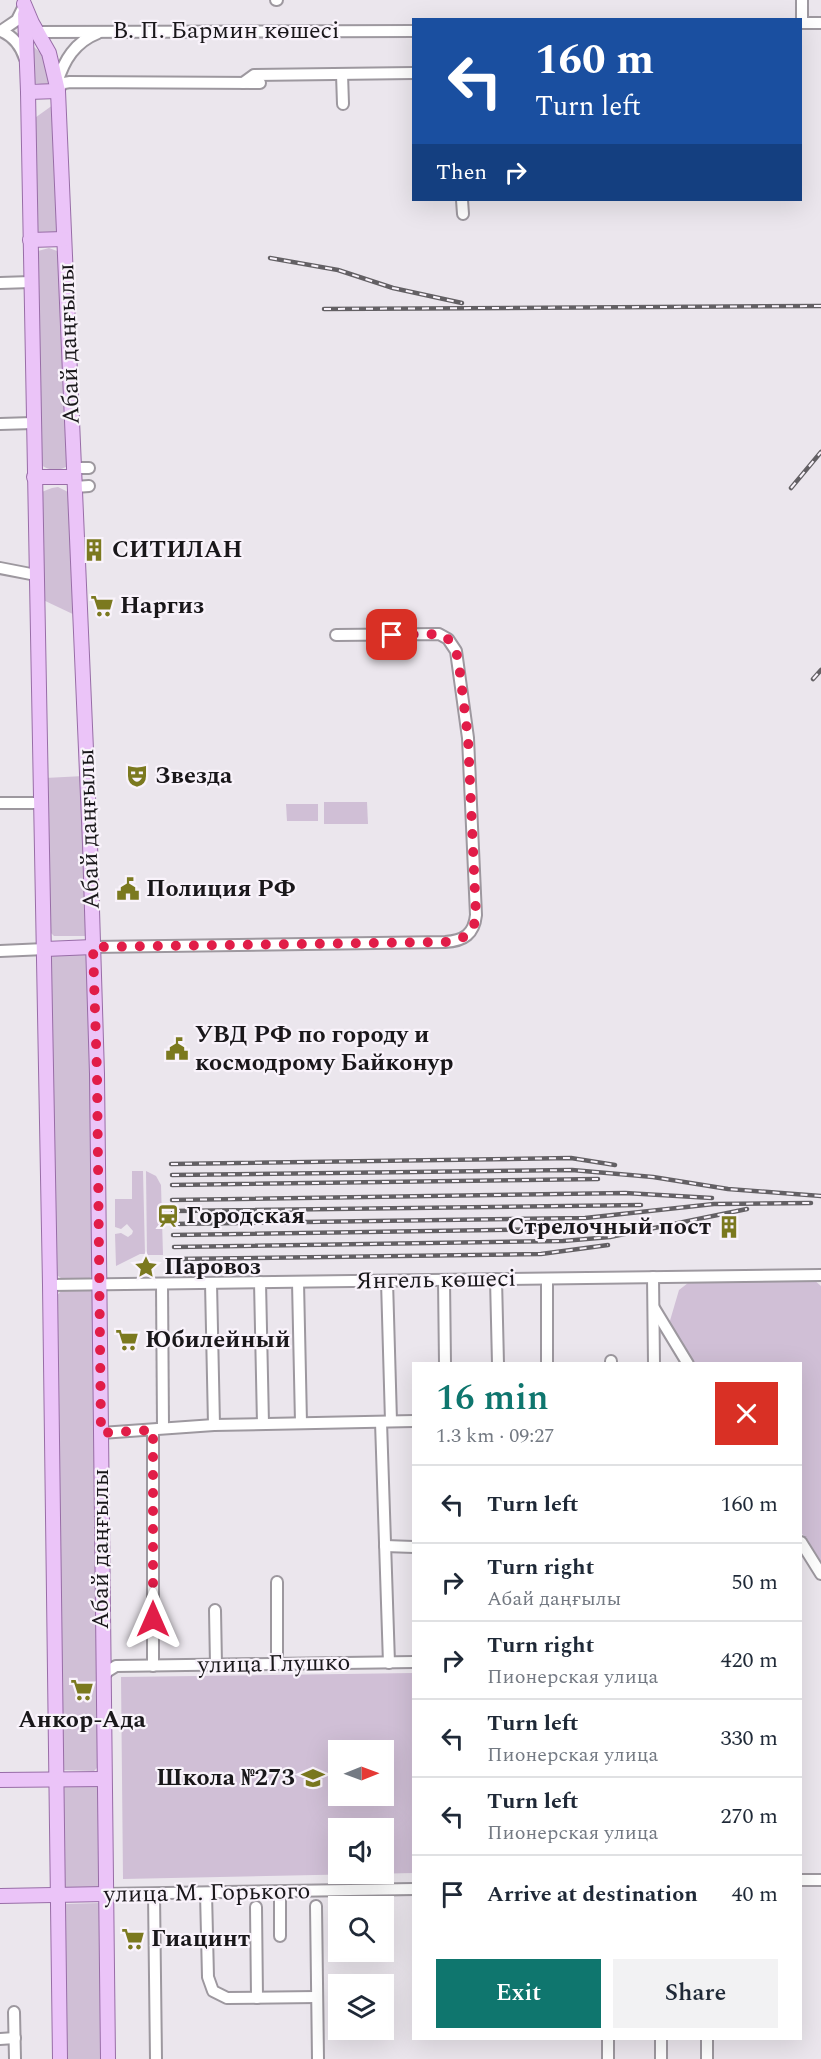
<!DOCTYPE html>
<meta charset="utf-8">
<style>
body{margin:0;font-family:Spectral,serif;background:#f2f2f3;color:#1f2937;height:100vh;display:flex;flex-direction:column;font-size:22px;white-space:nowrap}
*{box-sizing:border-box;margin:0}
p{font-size:20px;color:#747a83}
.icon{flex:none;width:33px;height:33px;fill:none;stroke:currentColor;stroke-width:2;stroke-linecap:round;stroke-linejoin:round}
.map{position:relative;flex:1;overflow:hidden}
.drawer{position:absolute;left:412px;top:1362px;width:390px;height:678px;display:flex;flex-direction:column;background:#fff;border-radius:0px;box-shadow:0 6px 24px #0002}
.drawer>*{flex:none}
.hud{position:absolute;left:412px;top:18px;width:390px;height:183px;border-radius:0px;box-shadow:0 6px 24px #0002;background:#1a4fa0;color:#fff;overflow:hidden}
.needle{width:39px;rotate:89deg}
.buttons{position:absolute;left:328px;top:1740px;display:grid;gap:12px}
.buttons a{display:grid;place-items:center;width:66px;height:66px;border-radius:0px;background:#fff;box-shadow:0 6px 24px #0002;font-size:30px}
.pin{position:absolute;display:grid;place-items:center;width:51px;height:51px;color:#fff;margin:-26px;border-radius:12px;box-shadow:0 3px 9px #0006}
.me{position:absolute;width:66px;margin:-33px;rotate:0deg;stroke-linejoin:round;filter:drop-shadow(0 0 4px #0008)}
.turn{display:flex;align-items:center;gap:21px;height:126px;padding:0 24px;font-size:27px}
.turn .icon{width:78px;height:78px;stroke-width:2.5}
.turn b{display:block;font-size:42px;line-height:51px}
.then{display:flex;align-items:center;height:57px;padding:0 24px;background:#0003;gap:12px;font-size:22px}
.round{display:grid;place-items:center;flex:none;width:63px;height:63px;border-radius:0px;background:#f2f2f3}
.headline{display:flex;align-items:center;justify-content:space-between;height:102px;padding:0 24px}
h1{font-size:36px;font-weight:600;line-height:45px;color:#0f766e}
.primary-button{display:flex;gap:12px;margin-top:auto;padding:12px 24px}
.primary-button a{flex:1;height:69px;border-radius:0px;background:#0f766e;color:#fff;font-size:24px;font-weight:600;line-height:69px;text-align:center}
.primary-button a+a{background:#f2f2f3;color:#1f2937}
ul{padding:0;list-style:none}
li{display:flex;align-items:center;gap:18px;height:78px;padding:0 24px;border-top:2px solid #e0e1e3}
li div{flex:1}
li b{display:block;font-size:22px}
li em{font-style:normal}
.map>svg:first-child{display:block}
</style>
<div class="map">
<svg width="821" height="2059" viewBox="0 0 821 2059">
<rect width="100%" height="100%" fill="#ebe6ed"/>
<!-- green -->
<g fill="#d0bfd6" fill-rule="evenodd">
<path d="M 34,47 L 43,55 L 52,85 L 31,83 L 31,59 Z"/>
<path d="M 53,105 L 59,229 L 55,233 L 43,235 L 35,229 L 32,120 Z"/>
<path d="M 49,248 L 57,251 L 60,255 L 69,465 C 60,472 47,471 39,463 L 35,255 L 38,251 Z"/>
<path d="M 58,487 L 70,493 L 77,616 L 41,599 L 39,493 L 52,488 Z"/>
<path d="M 84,776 L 88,931 L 85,936 L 54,936 L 48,930 L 45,778 Z"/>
<path d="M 324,802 L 367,802 L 368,824 L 324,824 Z"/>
<path d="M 286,804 L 318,804 L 318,821 L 287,821 Z"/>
<path d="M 89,954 L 94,1274 L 88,1280 L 64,1280 L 55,1274 L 48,960 L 51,955 Z"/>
<path d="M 132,1171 L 143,1171 L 145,1254 L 140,1254 L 116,1266 L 115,1234 L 121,1233 L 128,1237 L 132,1234 L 133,1231 L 127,1224 L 121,1229 L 115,1227 L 115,1199 L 132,1199 Z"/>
<path d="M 146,1171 L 156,1176 L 161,1185 L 163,1255 L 147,1255 Z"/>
<path d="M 813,1279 L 821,1286 L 821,1563 L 801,1532 L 801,1364 L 694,1363 L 669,1324 L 679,1290 L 688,1283 Z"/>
<path d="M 65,1290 L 87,1290 L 93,1292 L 98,1767 L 94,1771 L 61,1770 L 55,1298 L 61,1291 Z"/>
<path d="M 414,1673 L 414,1873 L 123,1879 L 121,1677 ZM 384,1750 L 384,1796 L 339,1796 L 339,1750 ZM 339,1828 L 384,1828 L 384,1874 L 339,1874 Z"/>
<path d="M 94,1783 L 99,1786 L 100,1887 L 98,1889 L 64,1889 L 63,1784 Z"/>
<path d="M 100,1903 L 104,2059 L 63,2059 L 63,1904 Z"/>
</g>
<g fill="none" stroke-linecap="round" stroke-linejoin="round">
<!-- minor casing -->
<g stroke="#9d989f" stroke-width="14">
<g id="minor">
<path d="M 276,0 L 277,0"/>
<path d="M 802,0 L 802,23"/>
<path d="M 801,23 L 821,23"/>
<path d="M 1,31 C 13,36 21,46 25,59"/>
<path d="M 1,31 L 17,20 L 24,6"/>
<path d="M 37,32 L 414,31"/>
<path d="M 342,74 L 343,104"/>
<path d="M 57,83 C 64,60 75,42 98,33"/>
<path d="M 243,83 L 254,75 L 414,73"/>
<path d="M 58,88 L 64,83 L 70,82 L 260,83"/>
<path d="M 462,200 L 463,214"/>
<path d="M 0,283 L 31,282"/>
<path d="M 0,424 L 33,423"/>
<path d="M 74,468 L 89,468"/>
<path d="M 75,487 L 89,486"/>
<path d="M 0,568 L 36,575"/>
<path d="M 0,803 L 42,803"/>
<path d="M 93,947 L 445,942 C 464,941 474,934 476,915 L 468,738 L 456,651 L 448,639 L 439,634 L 336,635"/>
<path d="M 0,951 L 45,949"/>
<path d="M 653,1277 L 654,1364"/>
<path d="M 496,1279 L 498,1364"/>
<path d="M 547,1279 L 547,1364"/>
<path d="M 444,1280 L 445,1364"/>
<path d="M 387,1281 L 391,1421"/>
<path d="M 260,1282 L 263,1424"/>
<path d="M 298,1282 L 301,1423"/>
<path d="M 211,1283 L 214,1425"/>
<path d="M 162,1284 L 163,1427"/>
<path d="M 50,1285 L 821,1275"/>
<path d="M 654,1308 L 688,1364"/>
<path d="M 611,1364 L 611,1361"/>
<path d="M 381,1422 L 389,1663"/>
<path d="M 153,1430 L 153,1666"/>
<path d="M 101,1433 L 214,1425 L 414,1421"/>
<path d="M 801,1542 L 821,1574"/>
<path d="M 385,1546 L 414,1547"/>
<path d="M 277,1582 L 277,1664"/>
<path d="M 215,1610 L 216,1665"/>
<path d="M 103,1677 L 108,1671 L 116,1666 L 414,1662"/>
<path d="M 801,1880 L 821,1880"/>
<path d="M 206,1893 L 208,1977 L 213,1991 L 227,1998 L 317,1997"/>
<path d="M 106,1894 L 414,1889"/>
<path d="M 154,1894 L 156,2059"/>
<path d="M 280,1900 L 280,1936"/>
<path d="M 316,1906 L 318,2059"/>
<path d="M 256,1907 L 257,1998"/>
<path d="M 14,2012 L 15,2059"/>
<path d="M 608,2038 L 608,2059"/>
<path d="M 661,2038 L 661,2059"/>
<path d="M 707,2038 L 707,2059"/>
<path d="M 0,2039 L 15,2038"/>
</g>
</g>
<!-- major casing -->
<g stroke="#986da7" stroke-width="16">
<g id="major">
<path d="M 24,4 L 32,23 L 49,53 L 58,91 L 90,844 L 97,1074 L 108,2059"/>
<path d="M 25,14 L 28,92 L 50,1285 L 60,2059"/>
<path d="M 28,92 L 58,91"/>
<path d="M 30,240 L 64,239"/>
<path d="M 34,477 L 74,477"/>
<path d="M 45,949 L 93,947"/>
<path d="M 0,1780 L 104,1779"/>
<path d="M 0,1896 L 106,1894"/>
</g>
</g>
<!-- minor -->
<use href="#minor" stroke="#fff" stroke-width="10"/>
<!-- major -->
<use href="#major" stroke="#ebc4f8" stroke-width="14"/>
<!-- rail casing -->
<g stroke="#636064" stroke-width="4.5">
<g id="rail">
<path d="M 270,258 L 338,270 L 393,288 L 462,303"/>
<path d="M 324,309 L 821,306"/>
<path d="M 791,488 L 821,452"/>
<path d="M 813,679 L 821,670"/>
<path d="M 171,1164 L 571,1158 L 615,1165"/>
<path d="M 172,1175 L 572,1170 L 653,1177 L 728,1189 L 821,1196"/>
<path d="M 172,1185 L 598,1179"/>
<path d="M 172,1200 L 625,1193 L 712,1198"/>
<path d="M 173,1211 L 641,1205"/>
<path d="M 173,1224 L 585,1218 L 714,1204 L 811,1203"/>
<path d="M 173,1235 L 560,1229 L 605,1224"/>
<path d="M 174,1247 L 563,1241 L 610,1237 L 747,1209"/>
<path d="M 174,1259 L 541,1254 L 608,1245"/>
</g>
</g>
<!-- rail -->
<use href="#rail" stroke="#f9f3fb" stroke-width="2" stroke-dasharray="7" stroke-linecap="butt"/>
</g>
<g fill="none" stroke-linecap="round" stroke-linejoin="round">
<!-- route -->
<path stroke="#e11d48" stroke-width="10" stroke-dasharray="0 18" d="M 153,1619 L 153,1430 L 101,1433 L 97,1074 L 93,947 L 445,942 C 464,940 474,934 476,915 L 468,738 L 458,657 L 448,639 L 439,634 L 392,635"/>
</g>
<!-- icons -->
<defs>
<g id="building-bare" transform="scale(1.8)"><path d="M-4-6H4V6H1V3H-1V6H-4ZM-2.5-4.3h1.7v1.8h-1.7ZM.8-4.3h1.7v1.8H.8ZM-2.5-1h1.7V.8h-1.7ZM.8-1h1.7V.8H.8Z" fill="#7b791f" stroke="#f9f3fb" stroke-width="2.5" paint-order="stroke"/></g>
<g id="supermarket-bare" transform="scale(1.8)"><path d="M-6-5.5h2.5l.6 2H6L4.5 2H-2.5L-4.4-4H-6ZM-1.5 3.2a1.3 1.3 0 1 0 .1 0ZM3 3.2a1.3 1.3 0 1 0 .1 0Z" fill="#7b791f" stroke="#f9f3fb" stroke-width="2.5" paint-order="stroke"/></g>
<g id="theatre-bare" transform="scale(1.8)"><path d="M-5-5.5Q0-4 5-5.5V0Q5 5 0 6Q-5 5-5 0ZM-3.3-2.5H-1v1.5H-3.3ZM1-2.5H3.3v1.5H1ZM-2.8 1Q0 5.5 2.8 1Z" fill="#7b791f" stroke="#f9f3fb" stroke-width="2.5" paint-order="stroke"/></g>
<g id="civic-bare" transform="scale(1.8)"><path d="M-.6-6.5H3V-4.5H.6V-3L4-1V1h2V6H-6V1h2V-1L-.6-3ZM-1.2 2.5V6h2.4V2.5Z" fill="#7b791f" stroke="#f9f3fb" stroke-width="2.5" paint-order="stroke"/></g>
<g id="station-bare" transform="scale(1.8)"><path d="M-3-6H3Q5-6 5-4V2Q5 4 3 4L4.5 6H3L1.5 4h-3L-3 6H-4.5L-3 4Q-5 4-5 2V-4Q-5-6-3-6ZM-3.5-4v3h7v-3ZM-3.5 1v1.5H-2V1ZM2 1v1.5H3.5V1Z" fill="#7b791f" stroke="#f9f3fb" stroke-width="2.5" paint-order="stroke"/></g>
<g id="sight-bare" transform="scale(1.8)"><path d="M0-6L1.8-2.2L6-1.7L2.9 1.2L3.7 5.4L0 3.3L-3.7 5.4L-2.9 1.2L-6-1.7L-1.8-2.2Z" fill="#7b791f" stroke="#f9f3fb" stroke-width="2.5" paint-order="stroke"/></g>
<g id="school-bare" transform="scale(1.8)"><path d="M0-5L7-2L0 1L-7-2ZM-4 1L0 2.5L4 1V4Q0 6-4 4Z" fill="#7b791f" stroke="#f9f3fb" stroke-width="2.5" paint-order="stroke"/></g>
</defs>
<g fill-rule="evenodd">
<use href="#building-bare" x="94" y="550"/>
<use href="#supermarket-bare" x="102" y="606"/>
<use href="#theatre-bare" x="137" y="776"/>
<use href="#civic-bare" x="128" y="889"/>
<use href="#civic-bare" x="177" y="1049"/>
<use href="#station-bare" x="168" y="1216"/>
<use href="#building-bare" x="729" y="1227"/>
<use href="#sight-bare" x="146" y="1267"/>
<use href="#supermarket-bare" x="127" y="1340"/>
<use href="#supermarket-bare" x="82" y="1690"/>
<use href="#school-bare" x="313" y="1778"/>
<use href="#supermarket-bare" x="133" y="1939"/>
</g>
<g text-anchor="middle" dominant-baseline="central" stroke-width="4.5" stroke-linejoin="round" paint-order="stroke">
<!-- street labels -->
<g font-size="24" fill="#19171a" stroke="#f9f3fb">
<text x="226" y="31">В. П. Бармин көшесі</text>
<text transform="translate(69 344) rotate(-92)">Абай даңғылы</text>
<text transform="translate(89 829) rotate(-92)">Абай даңғылы</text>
<text transform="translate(436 1280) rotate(-1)">Янгель көшесі</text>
<text transform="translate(101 1549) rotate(-90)">Абай даңғылы</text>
<text transform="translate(274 1664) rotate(-1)">улица Глушко</text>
<text transform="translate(207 1893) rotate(-1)">улица М. Горького</text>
</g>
<!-- poi labels -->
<g font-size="24" font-weight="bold" fill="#19171a" stroke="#f9f3fb" text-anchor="start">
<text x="112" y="550">СИТИЛАН</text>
<text x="120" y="606">Наргиз</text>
<text x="155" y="776">Звезда</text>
<text x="146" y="889">Полиция РФ</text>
<text x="195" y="1035">УВД РФ по городу и<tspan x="195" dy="28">космодрому Байконур</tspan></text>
<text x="186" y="1216">Городская</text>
<text x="711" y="1227" text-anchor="end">Стрелочный пост</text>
<text x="164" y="1267">Паровоз</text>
<text x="145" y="1340">Юбилейный</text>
<text x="82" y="1720" text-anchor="middle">Анкор-Ада</text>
<text x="295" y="1778" text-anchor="end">Школа №273</text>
<text x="151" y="1939">Гиацинт</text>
</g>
</g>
</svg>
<div class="buttons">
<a><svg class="needle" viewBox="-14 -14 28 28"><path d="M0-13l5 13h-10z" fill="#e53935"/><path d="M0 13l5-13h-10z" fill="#747a83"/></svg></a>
<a><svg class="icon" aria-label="sound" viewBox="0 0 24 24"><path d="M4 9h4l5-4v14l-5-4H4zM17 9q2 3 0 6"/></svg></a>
<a><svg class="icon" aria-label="search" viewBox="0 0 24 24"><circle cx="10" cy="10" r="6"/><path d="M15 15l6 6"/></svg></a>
<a><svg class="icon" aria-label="layers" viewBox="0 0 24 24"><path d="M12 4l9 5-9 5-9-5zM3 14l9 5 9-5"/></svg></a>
</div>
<div class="pin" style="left:392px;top:635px;background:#d93025"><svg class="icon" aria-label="arrive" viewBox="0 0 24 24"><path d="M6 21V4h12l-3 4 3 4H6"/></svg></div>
<svg class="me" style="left:153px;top:1619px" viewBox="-20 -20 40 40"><path d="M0-17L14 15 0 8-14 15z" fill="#e11d48" stroke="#fff" stroke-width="4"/></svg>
<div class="hud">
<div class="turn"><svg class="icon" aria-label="left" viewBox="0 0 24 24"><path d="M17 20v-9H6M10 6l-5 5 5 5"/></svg><div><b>160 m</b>Turn left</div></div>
<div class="then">Then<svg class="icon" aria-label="right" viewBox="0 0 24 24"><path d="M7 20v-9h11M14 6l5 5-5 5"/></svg></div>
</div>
<section class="drawer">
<div class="headline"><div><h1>16 min</h1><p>1.3 km · 09:27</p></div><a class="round" style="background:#d93025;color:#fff"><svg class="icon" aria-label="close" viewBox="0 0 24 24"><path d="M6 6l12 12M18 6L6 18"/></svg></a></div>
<ul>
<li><svg class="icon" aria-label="left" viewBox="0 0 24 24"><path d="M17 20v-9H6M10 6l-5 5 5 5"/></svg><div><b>Turn left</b></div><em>160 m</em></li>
<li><svg class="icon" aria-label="right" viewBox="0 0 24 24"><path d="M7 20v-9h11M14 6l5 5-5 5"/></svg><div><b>Turn right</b><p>Абай даңғылы</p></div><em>50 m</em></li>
<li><svg class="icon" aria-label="right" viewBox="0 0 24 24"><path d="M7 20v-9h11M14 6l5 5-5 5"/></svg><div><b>Turn right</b><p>Пионерская улица</p></div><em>420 m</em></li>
<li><svg class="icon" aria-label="left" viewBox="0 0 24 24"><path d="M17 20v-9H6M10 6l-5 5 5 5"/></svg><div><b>Turn left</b><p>Пионерская улица</p></div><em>330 m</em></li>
<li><svg class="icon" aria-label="left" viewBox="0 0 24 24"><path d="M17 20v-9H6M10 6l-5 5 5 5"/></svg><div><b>Turn left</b><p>Пионерская улица</p></div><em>270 m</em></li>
<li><svg class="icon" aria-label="arrive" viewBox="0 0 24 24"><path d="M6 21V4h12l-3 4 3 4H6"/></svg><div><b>Arrive at destination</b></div><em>40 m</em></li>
</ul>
<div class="primary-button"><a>Exit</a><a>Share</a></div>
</section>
</div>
